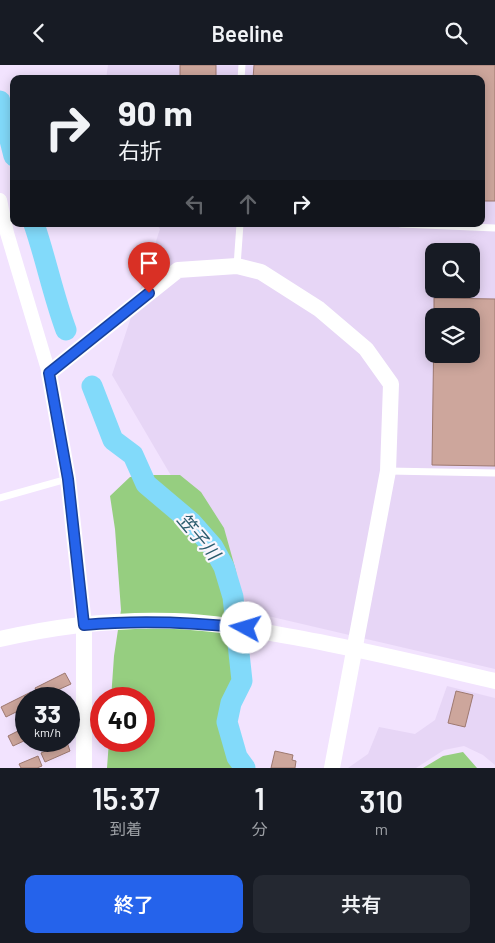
<!DOCTYPE html>
<html lang="ja">
<meta charset="utf-8">
<style>
body{margin:0;font-family:Barlow,"Noto Sans JP",sans-serif;background:#242831;color:#f1f3f6;height:100vh;display:flex;flex-direction:column;font-size:19px;white-space:nowrap}
*{box-sizing:border-box;margin:0}
p{font-size:16px;color:#9ea1a6}
.icon{flex:none;width:28px;height:28px;fill:none;stroke:currentColor;stroke-width:2;stroke-linecap:round;stroke-linejoin:round}
.map{position:relative;height:703px;overflow:hidden}
.drawer{display:flex;flex-direction:column;background:#171b24;flex:1}
.drawer>*{flex:none}
.top-card{position:absolute;left:10px;top:10px;width:475px;height:152px;border-radius:10px;box-shadow:0 2px 12px #0003;background:#171b24;color:#f1f3f6;overflow:hidden}
.tools{position:absolute;left:425px;top:178px;display:grid;gap:10px}
.tools a{display:grid;place-items:center;width:55px;height:55px;border-radius:10px;background:#171b24;box-shadow:0 2px 12px #0003;font-size:25px}
.speed{position:absolute;left:15px;top:622px;display:flex;gap:10px;font-size:25px;font-weight:700;text-align:center}
.speed>*{display:grid;place-content:center;width:65px;height:65px;border-radius:50%;background:#171b24;box-shadow:0 2px 12px #0003;line-height:1}
.speed small{font-size:12px;font-weight:400}
.speed .limit{border:8px solid #d22;background:#fff;color:#111}
.pin{position:absolute;display:grid;place-items:center;width:42px;height:42px;color:#fff;margin:-51px -21px;border-radius:50% 50% 50% 0;rotate:-45deg;box-shadow:0 0 5px #0007}
.pin .icon{rotate:45deg}
.me{position:absolute;width:55px;margin:-28px;rotate:276deg;stroke-linejoin:round;filter:drop-shadow(0 0 4px #0008)}
.turn{display:flex;align-items:center;gap:18px;height:105px;padding:0 25px;font-size:22px}
.turn .icon{width:65px;height:65px;stroke-width:2.5}
.turn b{display:block;font-size:35px;line-height:42px}
.lanes{display:flex;align-items:center;height:48px;padding:0 25px;background:#0003;justify-content:center;gap:25px;direction:ltr}
.lanes .off{opacity:.35}
.eta{display:flex;justify-content:space-evenly;align-items:center;height:85px;text-align:center}
.eta b{font-size:30px;font-weight:600;line-height:35px}
.primary-button{display:flex;gap:10px;margin-top:auto;padding:10px 25px}
.primary-button a{flex:1;height:58px;border-radius:10px;background:#2563eb;color:#fff;font-size:20px;font-weight:600;line-height:58px;text-align:center}
.primary-button a+a{background:#242831;color:#f1f3f6}
header{display:flex;justify-content:space-between;align-items:center;height:65px;padding:0 25px;background:#171b24;font-size:22px;font-weight:600}
.map>svg:first-child{display:block}
</style>
<header><svg class="icon" aria-label="back" viewBox="0 0 24 24"><path d="M15 5l-7 7 7 7"/></svg>Beeline<svg class="icon" aria-label="search" viewBox="0 0 24 24"><circle cx="10" cy="10" r="6"/><path d="M15 15l6 6"/></svg></header>
<div class="map">
<svg width="495" height="703" viewBox="0 0 495 703">
<rect width="100%" height="100%" fill="#f2e3fe"/>
<!-- built -->
<g fill="#e7d6f6" fill-rule="evenodd">
<path d="M 108,0 L 495,0 L 495,604 L 251,547 L 112,310 L 160,164 L 156,159 L 481,159 L 481,14 L 106,14 ZM 434,186 L 471,186 L 471,224 L 434,224 ZM 434,251 L 471,251 L 471,289 L 434,289 Z"/>
<path d="M 447,621 L 495,633 L 495,700 L 483,690 L 464,681 L 444,685 L 416,703 L 348,703 L 368,689 L 379,662 L 415,669 L 435,655 Z"/>
</g>
<!-- forest -->
<g fill="#96ce80">
<path d="M 154,410 L 180,410 L 201,427 L 224,463 L 236,506 L 245,576 L 224,641 L 228,687 L 240,703 L 107,703 L 109,676 L 144,676 L 144,634 L 111,634 L 114,591 L 121,545 L 115,464 L 110,431 L 130,412 Z"/>
<path d="M 463,687 L 477,703 L 423,703 L 443,691 Z"/>
</g>
<g fill="none" stroke-linecap="round" stroke-linejoin="round">
<!-- river -->
<g stroke="#82dafa" stroke-width="21">
<path d="M 0,36 L 14,91"/>
<path d="M 34,159 C 46,194 53,230 66,265"/>
<path d="M 92,321 L 113,375 L 133,390 L 146,419 L 191,457 L 213,482 L 224,502 L 233,532 L 242,616 L 231,638 L 227,657 L 237,692 L 245,703"/>
</g>
</g>
<!-- building -->
<g fill="#cda69c" stroke="#9e7970">
<rect x="180" y="0" width="36" height="14"/>
<path d="M 254,0 L 495,0 L 495,136 L 481,136 L 481,14 L 253,14 Z"/>
<path d="M 434,233 L 495,234 L 495,401 L 432,400 L 434,258 L 434,289 L 471,289 L 471,251 L 434,251 Z"/>
<path d="M 65,608 L 71,619 L 40,633 L 35,623 Z"/>
<path d="M 456,626 L 473,630 L 465,662 L 448,658 Z"/>
<path d="M 31,627 L 34,634 L 26,634 L 26,642 L 6,652 L 1,642 Z"/>
<path d="M 26,662 L 26,675 L 13,681 L 8,671 Z"/>
<path d="M 67,677 L 70,686 L 45,697 L 41,688 Z"/>
<path d="M 275,686 L 293,690 L 292,695 L 296,696 L 295,703 L 271,703 Z"/>
<path d="M 38,691 L 42,701 L 37,703 L 21,703 L 19,699 Z"/>
</g>
<g fill="none" stroke-linecap="round" stroke-linejoin="round">
<!-- service -->
<g stroke="#fff" stroke-width="7">
<path d="M 241,14 L 242,0"/>
<path d="M 401,159 L 495,163"/>
<path d="M 237,201 L 240,159"/>
<path d="M 388,406 L 495,408"/>
<path d="M 0,433 L 67,414"/>
</g>
<!-- minor -->
<path stroke="#fff" stroke-width="14" d="M 0,135 L 7,168 L 49,308"/>
<!-- tertiary -->
<g stroke="#fff" stroke-width="16">
<path d="M 0,574 C 56,561 116,554 174,556 C 211,557 250,564 287,571 C 357,583 426,600 495,616"/>
<path d="M 84,703 L 84,560 L 68,414 L 49,308 L 178,205 L 237,201 L 261,207 L 319,244 L 366,284 L 391,319 L 388,406 L 332,703"/>
</g>
</g>
<g fill="none" stroke-linecap="round" stroke-linejoin="round">
<!-- route casing -->
<g stroke="#184099" stroke-width="12">
<path id="route" d="M 149,228 L 49,308 L 68,414 L 84,560 C 140,555 190,557 246,563"/>
</g>
<!-- route -->
<use href="#route" stroke="#2563eb" stroke-width="9"/>
</g>
<g text-anchor="middle" dominant-baseline="central" stroke-width="4.5" stroke-linejoin="round" paint-order="stroke">
<!-- water labels -->
<g font-size="18" font-style="italic" fill="#2b5c6e" stroke="#f9f6fc">
<text transform="translate(199 471) rotate(50)">笠子川</text>
</g>
</g>
</svg>
<div class="tools">
<a><svg class="icon" aria-label="search" viewBox="0 0 24 24"><circle cx="10" cy="10" r="6"/><path d="M15 15l6 6"/></svg></a>
<a><svg class="icon" aria-label="layers" viewBox="0 0 24 24"><path d="M12 4l9 5-9 5-9-5zM3 14l9 5 9-5"/></svg></a>
</div>
<div class="speed"><div>33<small>km/h</small></div><div class="limit">40</div></div>
<div class="pin" style="left:149px;top:228px;background:#d93025"><svg class="icon" aria-label="arrive" viewBox="0 0 24 24"><path d="M6 21V4h12l-3 4 3 4H6"/></svg></div>
<svg class="me" style="left:246px;top:563px" viewBox="-20 -20 40 40"><circle r="19" fill="#fff"/><path d="M0-13L10 11 0 6-10 11z" fill="#2563eb"/></svg>
<div class="top-card">
<div class="turn"><svg class="icon" aria-label="right" viewBox="0 0 24 24"><path d="M7 20v-9h11M14 6l5 5-5 5"/></svg><div><b>90 m</b>右折</div></div>
<div class="lanes"><svg class="icon off" aria-label="left" viewBox="0 0 24 24"><path d="M17 20v-9H6M10 6l-5 5 5 5"/></svg><svg class="icon off" aria-label="ahead" viewBox="0 0 24 24"><path d="M12 20V5M6 11l6-6 6 6"/></svg><svg class="icon" aria-label="right" viewBox="0 0 24 24"><path d="M7 20v-9h11M14 6l5 5-5 5"/></svg></div>
</div>
</div>
<section class="drawer">
<div class="eta">
<div><b>15:37</b><p>到着</p></div>
<div><b>1</b><p>分</p></div>
<div><b>310</b><p>m</p></div>
</div>
<div class="primary-button"><a>終了</a><a>共有</a></div>
</section>
